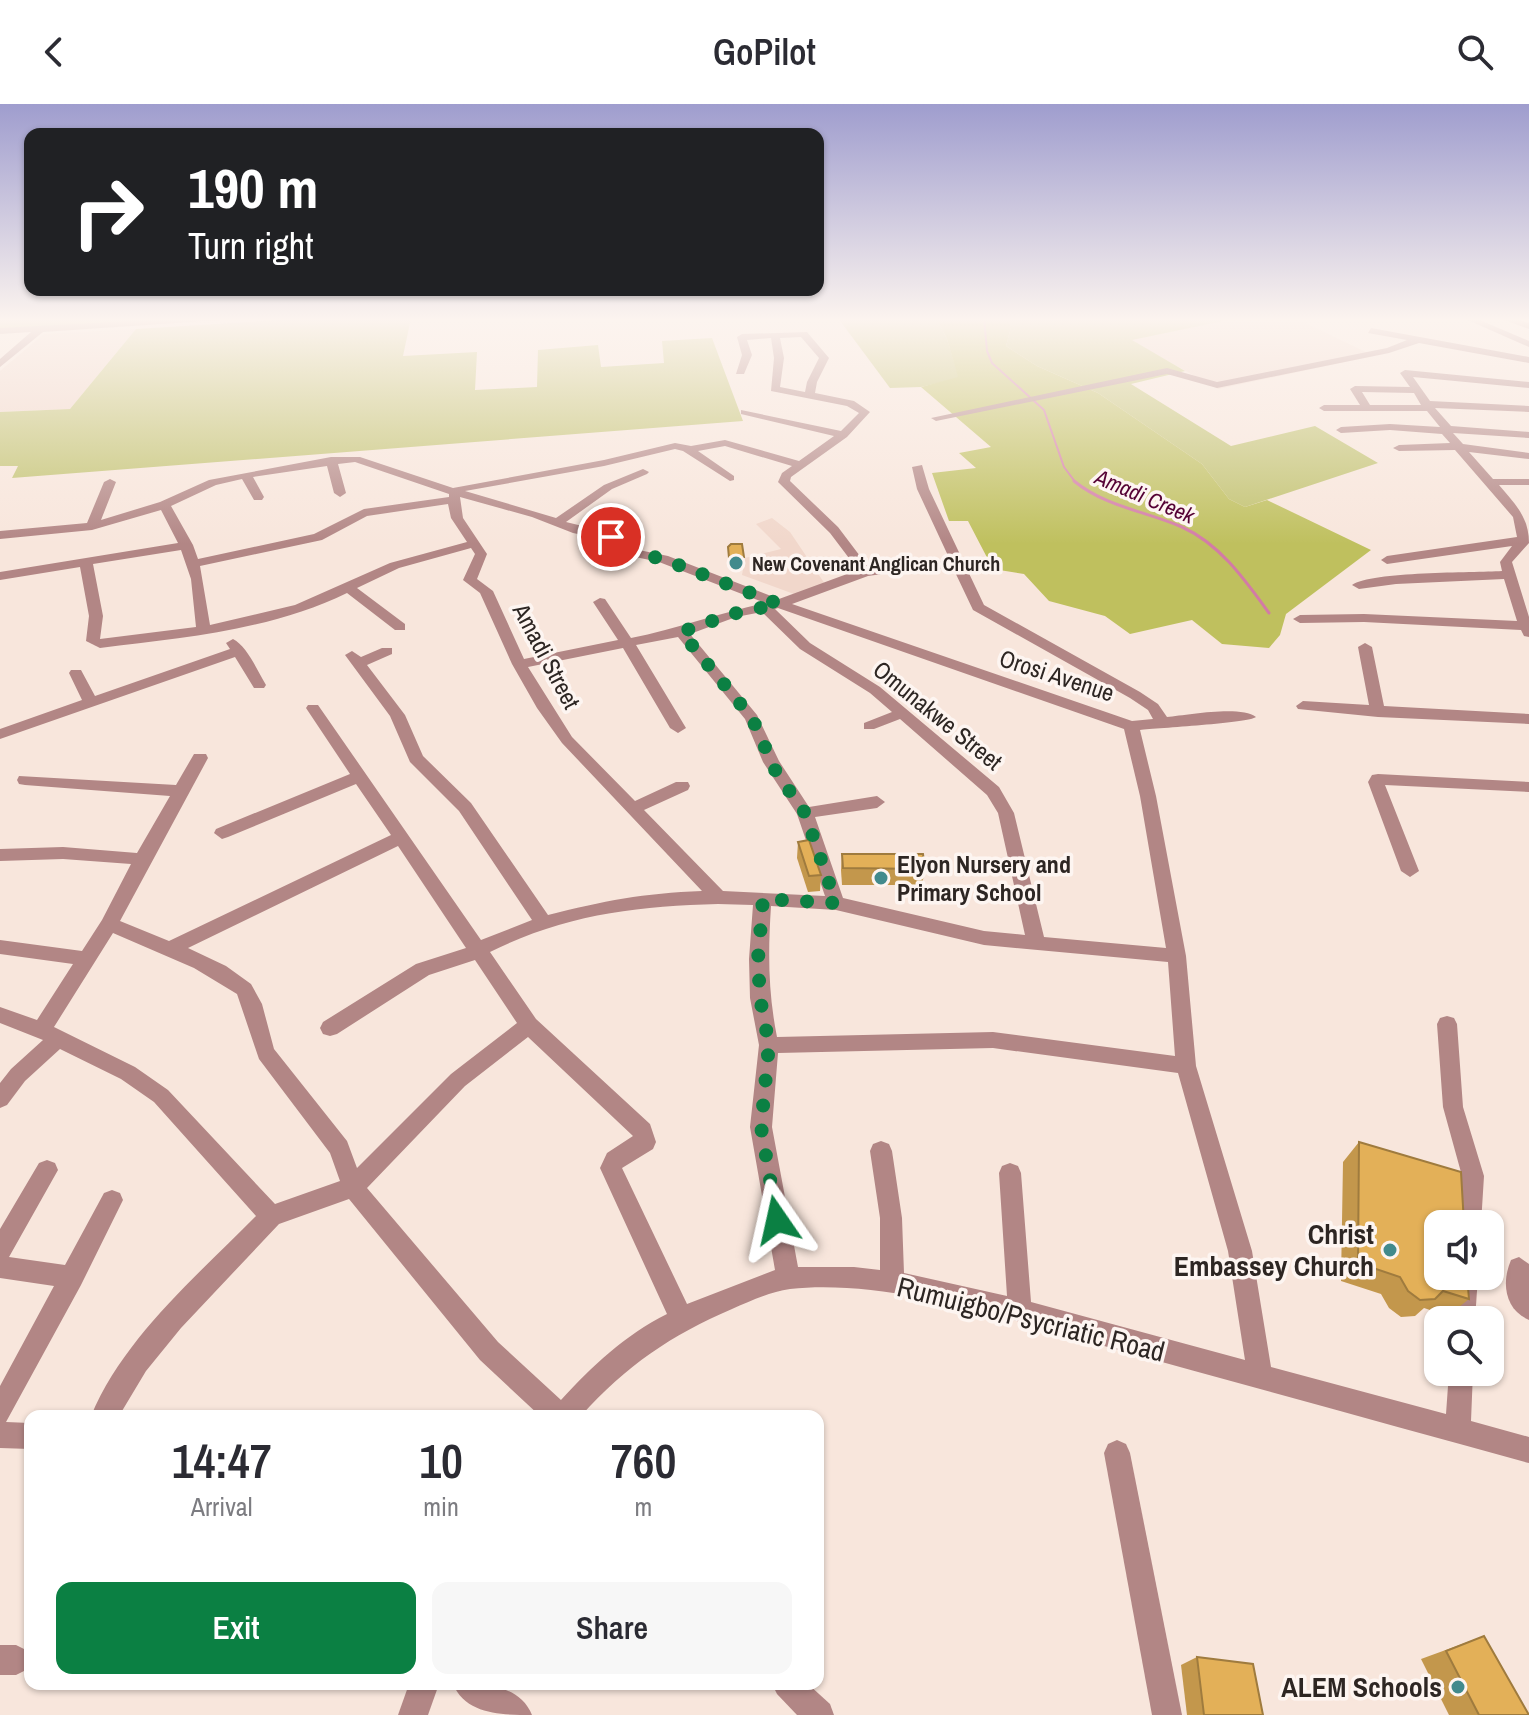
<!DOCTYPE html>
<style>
body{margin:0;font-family:"Archivo Narrow",sans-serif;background:#f7f7f7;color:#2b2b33;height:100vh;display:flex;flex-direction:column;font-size:30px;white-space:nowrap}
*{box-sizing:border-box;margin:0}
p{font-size:26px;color:#7c7c81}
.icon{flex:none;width:44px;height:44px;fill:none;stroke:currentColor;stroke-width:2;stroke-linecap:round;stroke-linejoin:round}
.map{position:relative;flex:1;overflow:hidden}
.details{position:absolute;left:24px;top:1306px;width:800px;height:280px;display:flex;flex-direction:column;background:#fff;border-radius:16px;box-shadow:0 2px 6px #0004}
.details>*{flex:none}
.hud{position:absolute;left:24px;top:24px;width:800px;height:168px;border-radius:16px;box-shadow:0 2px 6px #0004;background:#202124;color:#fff;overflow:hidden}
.fabs{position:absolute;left:1424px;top:1106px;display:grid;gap:16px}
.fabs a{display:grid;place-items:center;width:80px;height:80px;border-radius:16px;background:#fff;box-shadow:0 2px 6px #0004;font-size:40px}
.pin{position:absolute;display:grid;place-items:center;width:68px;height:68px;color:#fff;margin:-34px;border:4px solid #fff;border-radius:50%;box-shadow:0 2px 8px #0007}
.me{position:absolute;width:88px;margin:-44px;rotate:349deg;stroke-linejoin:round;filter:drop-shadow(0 0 6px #0008)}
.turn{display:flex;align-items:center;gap:28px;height:168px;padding:0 32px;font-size:36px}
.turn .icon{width:104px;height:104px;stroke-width:2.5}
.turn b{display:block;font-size:56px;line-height:68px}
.eta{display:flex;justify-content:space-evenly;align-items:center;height:136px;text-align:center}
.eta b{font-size:48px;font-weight:600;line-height:56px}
.button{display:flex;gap:16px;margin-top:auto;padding:16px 32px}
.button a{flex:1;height:92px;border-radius:16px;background:#0b8043;color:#fff;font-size:32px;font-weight:600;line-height:92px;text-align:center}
.button a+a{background:#f7f7f7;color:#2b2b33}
header{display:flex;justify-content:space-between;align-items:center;height:104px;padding:0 32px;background:#fff;font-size:36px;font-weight:600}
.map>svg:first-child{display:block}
</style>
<header><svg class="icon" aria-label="back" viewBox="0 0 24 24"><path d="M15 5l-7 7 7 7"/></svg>GoPilot<svg class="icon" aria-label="search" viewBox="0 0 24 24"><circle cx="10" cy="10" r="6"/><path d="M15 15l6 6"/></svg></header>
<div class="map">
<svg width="1529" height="1611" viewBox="0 0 1529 1611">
<rect width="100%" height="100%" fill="#f8e6dc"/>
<!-- built -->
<g fill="#f1d7cb">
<path d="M 1219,214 L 1295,214 L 1374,252 L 1218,285 L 1130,236 L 1222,217 Z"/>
<path d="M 136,225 L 70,305 L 0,308 L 0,267 L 44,230 Z"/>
<path d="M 772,414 L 790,428 L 825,480 L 794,490 L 742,471 L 745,454 L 781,445 L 756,420 Z"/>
</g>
<!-- green -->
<g fill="#c1c26f">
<path d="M 0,214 L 214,214 L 0,225 Z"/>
<path d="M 311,214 L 411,214 L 403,252 L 477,248 L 475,286 L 537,283 L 538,246 L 598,241 L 601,263 L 664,259 L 662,237 L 712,234 L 743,317 L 12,374 L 18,362 L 0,362 L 0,308 L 70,305 L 136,225 Z"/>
<path d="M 838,214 L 936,214 L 947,235 L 959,274 L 921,283 L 890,284 Z"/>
<path d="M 1007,214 L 1219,214 L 1223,217 L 1132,236 L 1185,267 L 1131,280 L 1231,342 L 1315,322 L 1378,359 L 1245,403 L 1229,395 L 1202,360 L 1098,289 L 1037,262 L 1006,242 L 1011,223 Z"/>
</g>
<!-- forest -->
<path fill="#bfc05e" d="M 936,214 L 1007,214 L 1011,223 L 1006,242 L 1037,262 L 1098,289 L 1202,360 L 1229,395 L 1245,403 L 1267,396 L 1371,446 L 1286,510 L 1280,531 L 1269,544 L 1222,540 L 1192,516 L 1130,530 L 1105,512 L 1049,497 L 1024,470 L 993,465 L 968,417 L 949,417 L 932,369 L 976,364 L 959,349 L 991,343 L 921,283 L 958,273 L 947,235 Z"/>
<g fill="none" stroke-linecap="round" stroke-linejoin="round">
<!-- stream-far1 -->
<path stroke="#d37ba6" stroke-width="2" d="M 984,214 L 987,247 L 992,259 L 1044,306 L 1064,363 L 1076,379"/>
<!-- stream -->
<path stroke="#d37ba6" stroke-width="3" d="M 1074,377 C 1106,403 1145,407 1182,423 C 1220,440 1245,476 1269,509"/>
<!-- minor -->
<g fill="#b28685" fill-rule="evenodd">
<path d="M 189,214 L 250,214 L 43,228 L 0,263 L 0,255 L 31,228 L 0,230 L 0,224 Z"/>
<path d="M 1463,214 L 1475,214 L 1529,237 L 1529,243 Z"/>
<path d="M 1499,214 L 1513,214 L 1529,219 L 1529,225 Z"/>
<path d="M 1371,224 L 1529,253 L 1529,259 L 1419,239 L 1389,249 L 1217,284 L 1167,270 L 936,317 L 931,314 L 1167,264 L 1217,278 L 1387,244 L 1407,236 L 1368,229 Z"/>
<path d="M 807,228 L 829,254 L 817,278 L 815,289 L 854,297 L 870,308 L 847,333 L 791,373 L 790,377 L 838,423 L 869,464 L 924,456 L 951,458 L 917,385 L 912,363 L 922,361 L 929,385 L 984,501 L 1140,588 L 1158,600 L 1167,613 C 1187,611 1241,601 1256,613 C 1249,619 1157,624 1140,626 L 1156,692 L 1186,852 L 1196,962 L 1252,1147 L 1271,1263 L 1446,1310 L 1449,1268 L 1473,1268 L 1471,1317 L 1529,1333 L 1529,1359 C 1390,1321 1253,1283 1115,1245 C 1017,1218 891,1174 790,1185 C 770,1188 750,1197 732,1205 C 671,1231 626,1262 581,1312 L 540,1312 L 480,1256 L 349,1095 L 279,1120 L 181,1224 L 146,1267 L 119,1312 L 91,1312 C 124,1233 197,1172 256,1112 L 154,998 L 121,975 L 60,945 L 25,977 L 7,1001 L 0,1004 L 0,979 L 11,965 L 43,936 L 0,919 L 0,903 L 37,916 L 73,860 L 0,850 L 0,836 L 82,847 L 102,816 L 131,760 L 63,755 L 0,757 L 0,745 L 63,743 L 137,749 L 170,692 L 25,681 L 19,680 L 17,676 L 19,672 L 176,681 L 194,650 L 206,650 L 208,654 L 120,817 L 169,837 L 391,731 L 356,680 L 228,733 L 222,735 L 214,729 L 216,725 L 350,670 L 306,604 L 308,601 L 318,601 L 481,836 L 532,816 L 459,707 L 410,658 L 390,612 L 345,551 L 352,547 L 361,553 L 382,544 L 392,544 L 392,550 L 367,561 L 405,611 L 423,652 L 471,699 L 548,811 C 603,797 644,789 702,787 L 562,639 L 537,604 L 512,560 L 480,489 L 463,476 L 475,450 L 471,444 L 399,464 L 357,484 L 405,520 L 405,526 L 395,526 L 347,489 C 271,526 183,534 100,544 L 86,537 L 89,512 L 80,463 L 0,476 L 0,468 L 178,439 L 161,406 L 92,426 L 0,435 L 0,427 L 87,419 L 104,378 L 110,375 L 116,378 L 101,416 L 160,398 L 209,376 L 331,353 L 360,353 L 453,384 L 604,356 L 675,339 L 691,342 L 725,336 L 799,357 L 834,332 L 741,310 L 741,306 L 841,327 L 859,309 L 847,302 L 771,287 L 774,254 L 771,234 L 747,236 L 752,251 L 744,270 L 736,270 L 742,251 L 737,233 L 742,230 ZM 801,233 L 819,254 L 807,278 L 805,288 L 780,283 L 784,254 L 780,234 ZM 725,342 L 792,362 L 782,369 L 778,378 L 830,429 L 858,466 L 779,495 L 668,452 L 634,445 L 615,430 L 566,418 L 612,385 L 647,370 L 649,368 L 643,365 L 604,381 L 556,414 L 465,387 L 604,362 L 675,345 L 683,347 L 730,377 L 734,376 L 734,372 L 698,347 ZM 355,358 L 449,390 L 449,393 L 364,405 L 314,430 L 198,455 L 193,441 L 171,402 L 216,381 L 242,375 L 254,396 L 262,396 L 264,393 L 253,373 L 327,362 L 334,389 L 340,393 L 346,389 L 338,360 ZM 460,393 L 532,413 L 573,429 L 607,436 L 626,451 L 659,458 L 765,499 C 719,509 676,525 631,534 L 605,495 L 600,494 L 593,498 L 618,536 L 524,555 L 493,487 L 477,475 L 487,450 L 463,414 ZM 448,400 L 451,414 L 467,438 L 390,459 L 295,501 L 210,521 L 200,462 L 322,436 L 367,412 ZM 181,446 L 191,475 L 196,523 L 100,535 L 103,512 L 93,460 ZM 924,464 L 954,466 L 973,506 L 1130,594 L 1148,606 L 1153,615 L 1132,617 L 792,500 L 868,472 ZM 778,504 L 1124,625 L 1140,692 L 1166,844 L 1044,833 L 1014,709 L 999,683 L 880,583 L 810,539 L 775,505 ZM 762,508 L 800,545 L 870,589 L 892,608 L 864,619 L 864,625 L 874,625 L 900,615 L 987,691 L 998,709 L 1025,831 L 984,827 L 843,794 L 815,713 L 877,704 L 885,698 L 877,692 L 809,703 L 779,657 L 757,611 L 690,530 L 736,513 ZM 678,533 L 745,615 L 763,658 L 797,710 L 825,792 L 723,787 L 644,706 L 688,686 L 690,682 L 688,678 L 676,678 L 635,697 L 572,633 L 528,563 L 623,544 L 670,624 L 678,629 L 686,624 L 636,541 ZM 398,742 L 466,844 L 416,860 L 323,918 L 320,924 L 323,930 L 330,932 L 337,930 L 429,871 L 475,856 L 517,919 L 451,970 L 357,1064 L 347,1037 L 274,945 L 262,900 L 251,880 L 226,862 L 188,844 ZM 718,800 L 753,801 L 749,855 L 750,894 L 759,941 L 750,1023 L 775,1166 L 687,1200 L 622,1064 L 653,1045 L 656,1038 L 650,1020 L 536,915 L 490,848 C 564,811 636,802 718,800 ZM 771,802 L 836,806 L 984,841 L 1168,858 L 1175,952 L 993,928 L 777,933 C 768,888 768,848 771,802 ZM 113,829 L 194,864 L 237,890 L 259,955 L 330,1049 L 340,1077 L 275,1100 L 168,986 L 135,963 L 54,923 ZM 528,933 L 633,1032 L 607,1049 L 600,1064 L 667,1210 C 625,1231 592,1262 561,1296 L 498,1238 L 367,1084 L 465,982 ZM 993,944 L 1178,969 L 1228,1147 L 1245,1256 L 1031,1198 L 1021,1069 L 1018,1062 L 1010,1059 L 1002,1062 L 999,1069 L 1007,1192 L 904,1169 L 902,1114 L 892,1047 L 889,1040 L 881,1037 L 873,1040 L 870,1047 L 880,1114 L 880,1166 L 854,1163 L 798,1163 L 772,1023 L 778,949 Z"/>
<path d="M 1405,266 L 1529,278 L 1529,284 L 1413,273 L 1430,297 L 1529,302 L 1529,308 L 1435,304 L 1451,322 L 1529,328 L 1529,334 L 1453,329 L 1463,340 L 1529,349 L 1529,355 L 1469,348 L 1493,375 L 1529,375 L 1529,381 L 1499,381 C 1515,400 1529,413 1529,439 L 1512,458 L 1529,513 L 1529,533 L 1524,532 L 1521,526 L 1364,518 L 1300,519 L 1293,515 L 1300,511 L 1364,510 L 1517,517 L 1504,475 L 1396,480 L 1359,485 L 1352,481 C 1372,467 1473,469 1502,467 L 1500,458 L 1512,442 L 1387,460 L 1381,456 L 1387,452 L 1517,433 L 1513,413 L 1455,346 L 1399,347 L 1393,344 L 1399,341 L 1450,339 L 1442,330 L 1390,326 L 1341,329 L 1336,326 L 1341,323 L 1390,320 L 1440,323 L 1427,307 L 1324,307 L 1319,304 L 1324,301 L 1360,301 L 1350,285 L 1355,282 L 1410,283 L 1400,269 ZM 1362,288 L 1414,289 L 1421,301 L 1370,301 Z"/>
<path d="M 233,535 C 247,542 257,566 266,581 L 264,584 L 254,584 L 235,553 L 0,635 L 0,625 L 82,596 L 69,569 L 71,566 L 81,566 L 95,592 L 230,545 L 226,539 Z"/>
<path d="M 1365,539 L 1372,543 L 1384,602 L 1529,610 L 1529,620 L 1378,613 L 1298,605 L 1296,602 L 1303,597 L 1369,601 L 1358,543 Z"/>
<path d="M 1378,670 L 1529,678 L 1529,688 L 1385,681 L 1419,767 L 1410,773 L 1401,767 L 1368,678 L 1372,671 Z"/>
<path d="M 1447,912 L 1454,914 L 1457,920 L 1463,1003 L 1484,1072 L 1481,1120 L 1459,1120 L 1462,1072 L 1443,1003 L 1437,920 L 1440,914 Z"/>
<path d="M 47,1056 L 55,1059 L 58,1066 L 9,1153 L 65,1161 L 104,1089 L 112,1086 L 120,1089 L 123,1096 L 81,1181 L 6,1318 L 30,1319 L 30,1345 L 0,1344 L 0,1282 L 54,1182 L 0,1174 L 0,1125 L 39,1059 Z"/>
<path d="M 1519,1153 L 1529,1160 L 1529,1216 C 1505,1206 1501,1179 1511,1156 Z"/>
<path d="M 1454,1172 L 1478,1172 L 1475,1216 L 1451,1216 Z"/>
<path d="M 1117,1336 L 1126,1340 L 1130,1349 L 1182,1611 L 1152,1611 L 1104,1349 L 1108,1340 Z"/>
<path d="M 0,1541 L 16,1541 L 26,1546 L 30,1558 L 26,1566 L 16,1571 L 0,1571 Z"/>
<path d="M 409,1580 L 439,1580 L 428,1611 L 398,1611 Z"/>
<path d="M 453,1580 C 482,1580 519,1579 532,1611 C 503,1611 466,1611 453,1580 Z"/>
<path d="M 772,1580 L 808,1580 L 830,1600 L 834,1611 L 797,1611 L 777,1590 Z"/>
</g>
</g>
<!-- wall -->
<g fill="#c3974c">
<path d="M 728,443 L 744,453 L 744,464 L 729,464 Z"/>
<path d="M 798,738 L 821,771 L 820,787 L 808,788 L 797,754 Z"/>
<path d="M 842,750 L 925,765 L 922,781 L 842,781 L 841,766 Z"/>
<path d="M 1359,1038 L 1469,1195 L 1448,1212 L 1424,1204 L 1415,1212 L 1401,1213 L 1389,1204 L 1381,1190 L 1341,1177 L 1343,1058 Z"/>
<path d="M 1484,1532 L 1529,1611 L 1449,1611 L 1421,1555 Z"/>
<path d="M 1197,1553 L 1263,1611 L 1187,1611 L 1181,1561 Z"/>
</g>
<!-- building -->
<g fill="#e3b058" stroke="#9f7b3e" stroke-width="2">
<path d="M 731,440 L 742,440 L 744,453 L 729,454 L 728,443 Z"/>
<path d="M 809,736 L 821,771 L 809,772 L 798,738 Z"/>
<path d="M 842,750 L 923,750 L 925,765 L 843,764 Z"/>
<path d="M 1359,1038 L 1461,1068 L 1464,1120 L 1438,1120 L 1438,1172 L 1467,1172 L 1469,1195 L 1443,1187 L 1435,1195 L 1420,1196 L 1408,1187 L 1400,1173 L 1358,1159 Z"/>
<path d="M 1484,1532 L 1529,1611 L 1479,1611 L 1446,1547 Z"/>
<path d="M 1197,1553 L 1253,1560 L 1263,1611 L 1204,1611 Z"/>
</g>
<!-- sky -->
<linearGradient id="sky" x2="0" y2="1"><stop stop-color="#9f9dce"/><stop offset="0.49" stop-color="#fcf4ef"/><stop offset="1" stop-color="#fcf4ef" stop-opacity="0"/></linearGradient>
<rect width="1529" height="440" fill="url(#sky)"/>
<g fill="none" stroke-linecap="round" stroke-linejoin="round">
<!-- route -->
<path stroke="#0b8043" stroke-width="14" stroke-dasharray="0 25.2" d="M 611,433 L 620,437 L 630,448 L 663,455 L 779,500 L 732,510 L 681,528 L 752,614 L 776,668 L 805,709 L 836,799 L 763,795 L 758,855 L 760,894 L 769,941 L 761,1023 L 777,1116"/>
</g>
<!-- markers -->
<g fill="#428a8c" stroke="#fdf5f1" stroke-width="3">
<circle cx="736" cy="459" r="8"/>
<circle cx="881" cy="774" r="8"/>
<circle cx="1390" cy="1146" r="8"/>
<circle cx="1458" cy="1583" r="8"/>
</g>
<g text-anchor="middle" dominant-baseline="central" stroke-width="7" stroke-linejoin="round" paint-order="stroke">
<!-- far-poi labels -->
<g font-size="20" font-weight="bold" fill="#2d2623" stroke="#fdf5f1" text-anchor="start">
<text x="752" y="459">New Covenant Anglican Church</text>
</g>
<!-- far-water labels -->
<g font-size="22" font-style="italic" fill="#550235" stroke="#fdf5f1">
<text transform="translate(1145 392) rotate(23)">Amadi Creek</text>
</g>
<!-- street labels -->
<g font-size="24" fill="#2d2623" stroke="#fdf5f1">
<text transform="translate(547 552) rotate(62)">Amadi Street</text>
<text transform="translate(1057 571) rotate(18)">Orosi Avenue</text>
<text transform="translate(938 611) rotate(39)">Omunakwe Street</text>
</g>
<!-- poi labels -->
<g font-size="24" font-weight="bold" fill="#2d2623" stroke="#fdf5f1" text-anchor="start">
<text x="897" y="760">Elyon Nursery and<tspan x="897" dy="28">Primary School</tspan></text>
</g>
<!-- near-poi labels -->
<g font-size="28" font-weight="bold" fill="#2d2623" stroke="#fdf5f1" text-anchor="end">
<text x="1374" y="1130">Christ<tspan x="1374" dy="32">Embassey Church</tspan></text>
<text x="1442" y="1583">ALEM Schools</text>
</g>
<!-- near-street labels -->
<g font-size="28" fill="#2d2623" stroke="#fdf5f1">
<text transform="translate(1031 1215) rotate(14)">Rumuigbo/Psycriatic Road</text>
</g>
</g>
</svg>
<div class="fabs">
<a><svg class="icon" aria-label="sound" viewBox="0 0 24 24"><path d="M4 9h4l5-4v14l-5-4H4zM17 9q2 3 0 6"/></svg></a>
<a><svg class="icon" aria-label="search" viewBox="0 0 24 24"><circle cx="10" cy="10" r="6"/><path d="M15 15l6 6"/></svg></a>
</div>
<div class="pin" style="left:611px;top:433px;background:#d93025"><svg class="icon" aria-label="arrive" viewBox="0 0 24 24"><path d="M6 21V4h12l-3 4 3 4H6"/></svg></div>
<svg class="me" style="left:777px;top:1116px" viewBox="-20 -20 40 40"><path d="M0-17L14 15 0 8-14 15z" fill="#0b8043" stroke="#fff" stroke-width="4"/></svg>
<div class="hud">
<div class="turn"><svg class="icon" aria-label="right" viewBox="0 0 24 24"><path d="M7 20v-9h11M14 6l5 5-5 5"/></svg><div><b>190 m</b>Turn right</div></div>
</div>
<section class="details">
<div class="eta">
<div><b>14:47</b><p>Arrival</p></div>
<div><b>10</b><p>min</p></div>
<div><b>760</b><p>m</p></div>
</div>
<div class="button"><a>Exit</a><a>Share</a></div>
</section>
</div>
